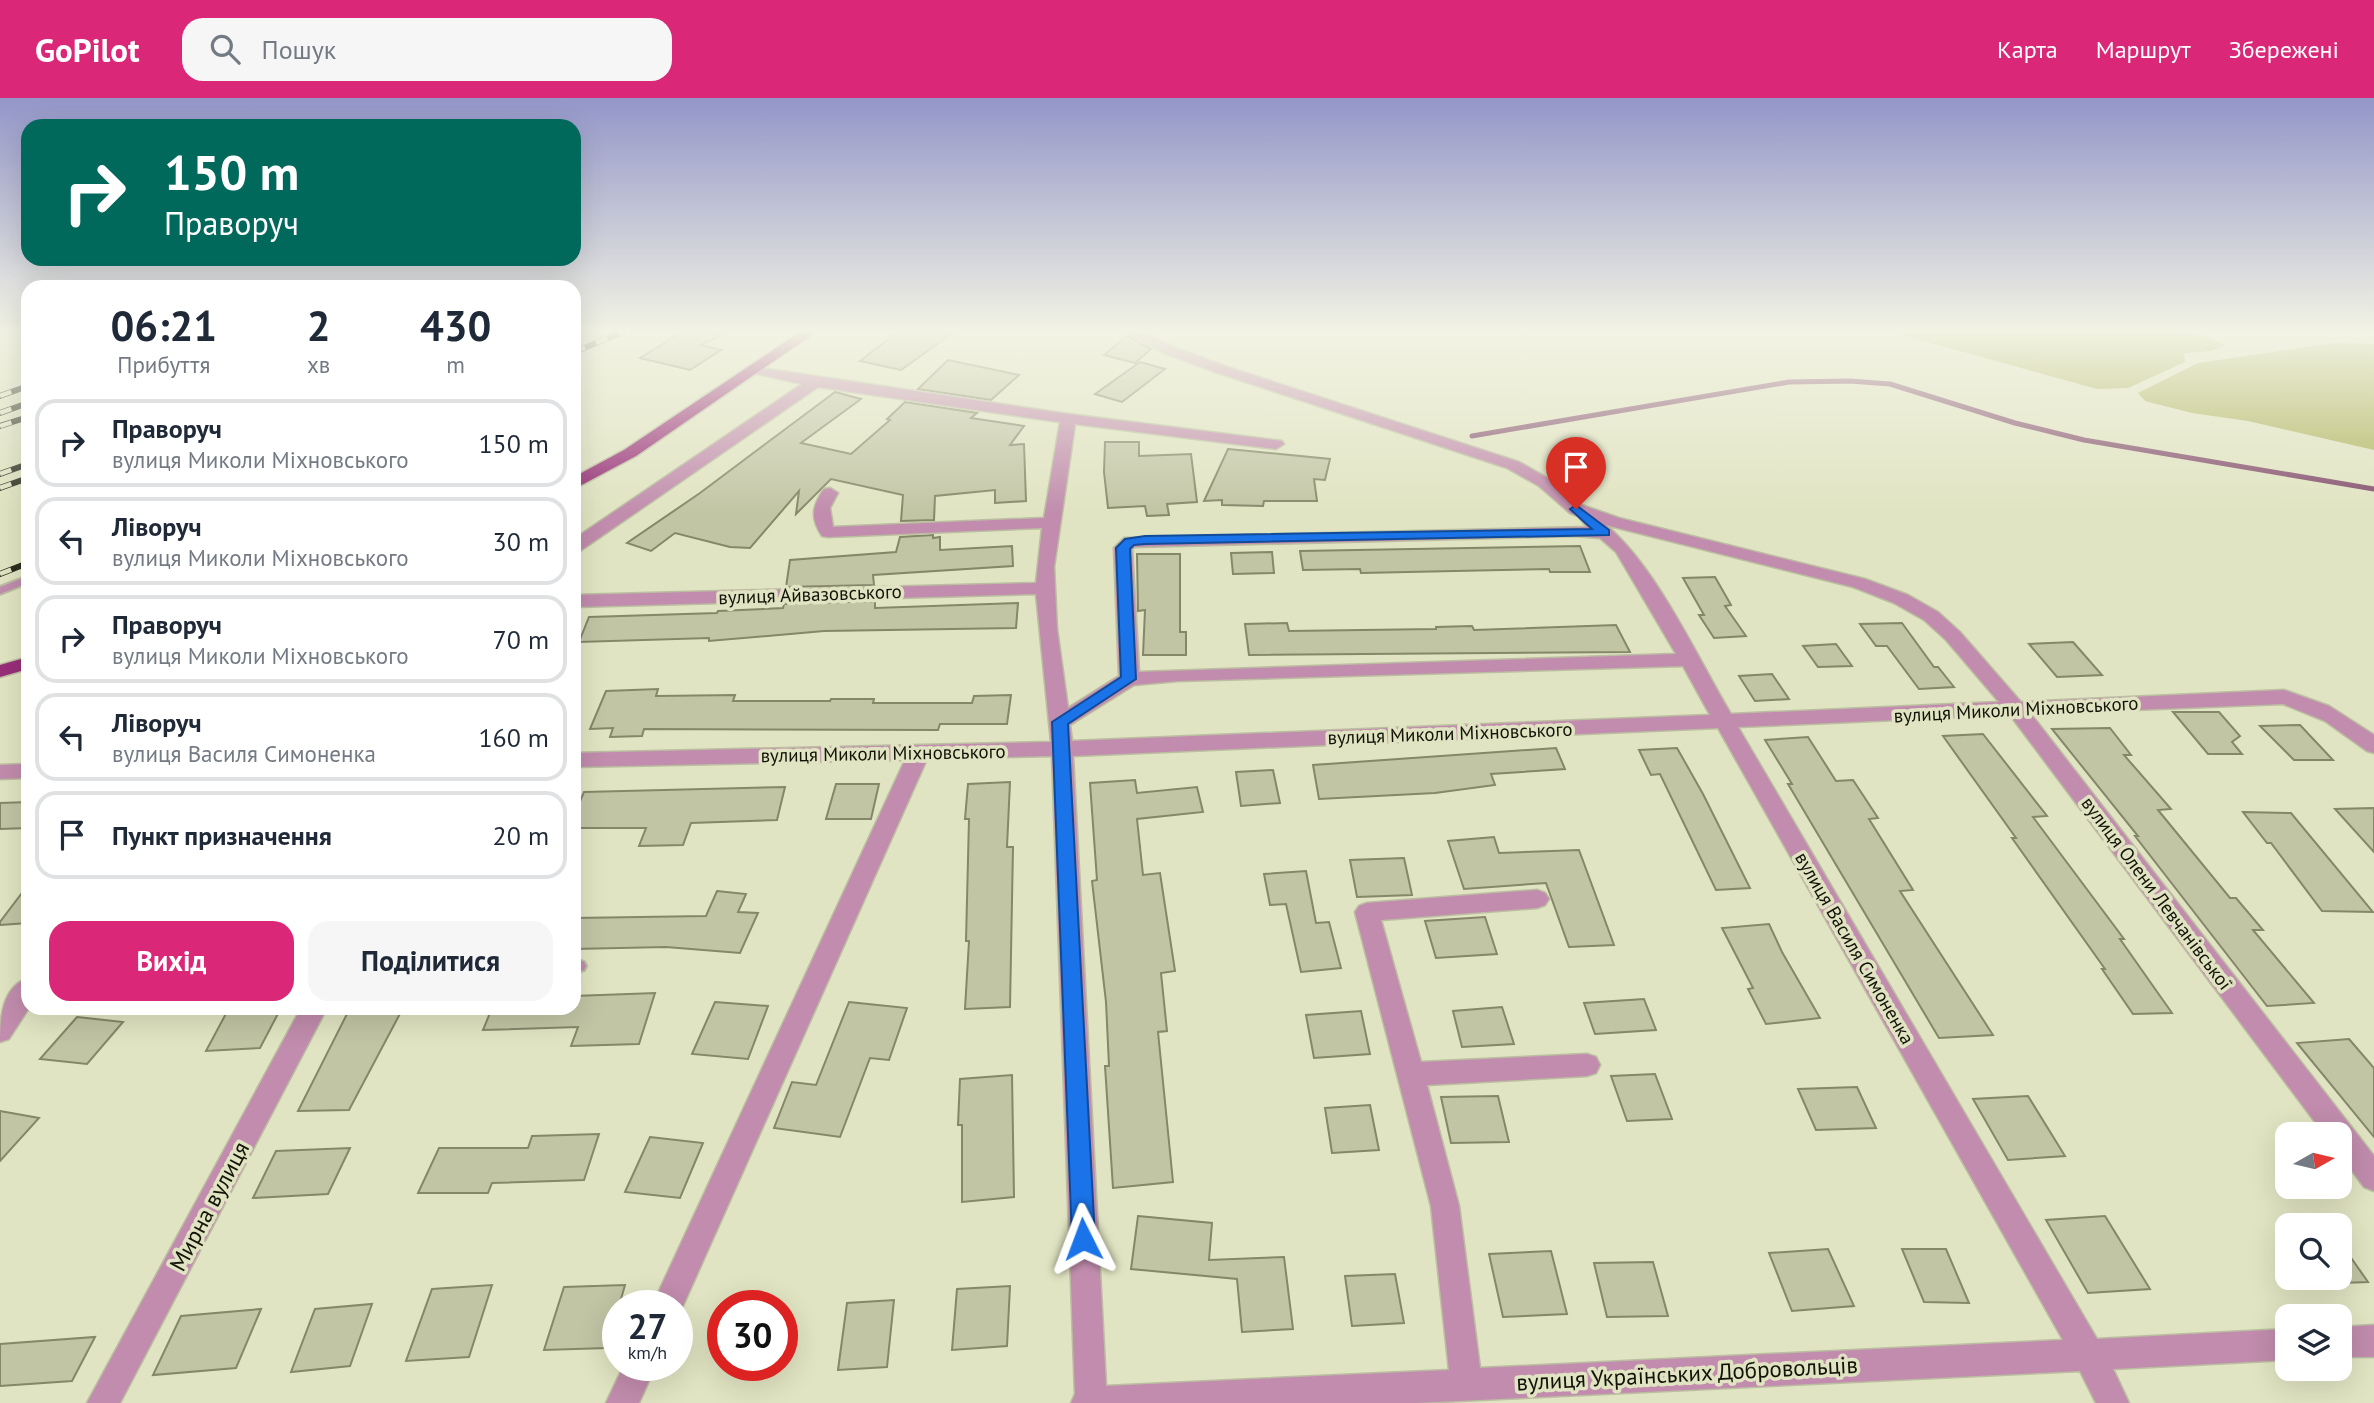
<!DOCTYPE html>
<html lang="uk">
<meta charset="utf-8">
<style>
body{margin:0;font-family:"PT Sans",sans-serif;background:#f6f6f7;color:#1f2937;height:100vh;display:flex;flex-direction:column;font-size:26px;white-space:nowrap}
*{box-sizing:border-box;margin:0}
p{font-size:23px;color:#747a83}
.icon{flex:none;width:38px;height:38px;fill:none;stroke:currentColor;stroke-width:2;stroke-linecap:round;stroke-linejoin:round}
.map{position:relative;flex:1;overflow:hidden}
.sheet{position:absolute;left:21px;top:182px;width:560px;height:735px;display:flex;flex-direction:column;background:#fff;border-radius:21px;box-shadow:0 7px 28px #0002}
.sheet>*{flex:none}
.top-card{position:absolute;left:21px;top:21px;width:560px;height:147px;border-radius:21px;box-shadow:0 7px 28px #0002;background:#00695c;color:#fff;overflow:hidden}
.needle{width:46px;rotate:82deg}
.controls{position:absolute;left:2275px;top:1024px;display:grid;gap:14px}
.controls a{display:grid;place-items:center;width:77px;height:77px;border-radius:14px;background:#fff;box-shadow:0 7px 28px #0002;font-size:35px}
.speed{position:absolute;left:602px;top:1192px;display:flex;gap:14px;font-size:35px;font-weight:700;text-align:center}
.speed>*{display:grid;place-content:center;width:91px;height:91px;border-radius:50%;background:#fff;box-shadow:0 7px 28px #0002;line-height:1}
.speed small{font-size:18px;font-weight:400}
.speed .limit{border:10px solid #d22;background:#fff;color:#111}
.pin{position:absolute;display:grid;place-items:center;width:60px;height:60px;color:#fff;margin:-72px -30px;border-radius:50% 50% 50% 0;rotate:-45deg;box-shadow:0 0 7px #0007}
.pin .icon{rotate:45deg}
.me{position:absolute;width:77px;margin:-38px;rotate:357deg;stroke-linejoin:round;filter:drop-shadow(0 0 5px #0008)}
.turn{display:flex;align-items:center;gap:24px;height:147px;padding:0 28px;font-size:32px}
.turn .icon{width:91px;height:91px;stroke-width:2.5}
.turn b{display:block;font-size:49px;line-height:60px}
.eta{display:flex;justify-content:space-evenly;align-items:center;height:119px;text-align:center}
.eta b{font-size:42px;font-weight:700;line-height:49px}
.cta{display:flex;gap:14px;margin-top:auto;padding:14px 28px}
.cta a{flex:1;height:80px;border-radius:21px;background:#db2777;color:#fff;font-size:28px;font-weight:700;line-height:80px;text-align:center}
.cta a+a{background:#f6f6f7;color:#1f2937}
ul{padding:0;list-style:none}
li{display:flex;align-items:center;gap:21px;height:88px;margin:0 14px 10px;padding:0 14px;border:4px solid #e0e1e3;border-radius:21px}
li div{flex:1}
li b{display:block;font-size:26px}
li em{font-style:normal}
header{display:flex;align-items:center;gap:42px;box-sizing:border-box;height:98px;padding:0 35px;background:#db2777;color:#fff}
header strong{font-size:33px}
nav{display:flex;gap:38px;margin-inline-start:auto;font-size:24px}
.search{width:490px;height:63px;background:#f6f6f7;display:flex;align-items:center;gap:18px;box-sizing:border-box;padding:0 24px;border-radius:21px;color:#747a83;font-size:26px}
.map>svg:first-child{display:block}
</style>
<header>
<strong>GoPilot</strong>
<div class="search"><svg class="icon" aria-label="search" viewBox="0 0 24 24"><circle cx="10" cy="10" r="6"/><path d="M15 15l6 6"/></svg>Пошук</div>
<nav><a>Карта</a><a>Маршрут</a><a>Збережені</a></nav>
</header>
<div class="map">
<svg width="2374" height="1305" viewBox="0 0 2374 1305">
<rect width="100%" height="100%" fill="#e1e4c2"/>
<!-- forest -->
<g fill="#aeb35b">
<path d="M 1891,234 L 2179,234 L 2205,238 L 2225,247 L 2212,253 L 2184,255 L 2185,264 L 2128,290 L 2097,291 Z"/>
<path d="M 2335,245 L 2374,246 L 2374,352 L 2248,323 L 2192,315 L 2145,303 L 2138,295 L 2198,265 Z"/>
</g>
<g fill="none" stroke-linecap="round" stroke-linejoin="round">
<!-- stream -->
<path stroke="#844f6e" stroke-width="5" d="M 1472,338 L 1789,284 L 1850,283 L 1890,286 L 2015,325 L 2084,342 L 2374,391"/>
</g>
<!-- building -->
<g fill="#c2c5a4" stroke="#848768" stroke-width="2">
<path d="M 682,234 L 728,234 L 701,247 L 721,252 L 690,272 L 640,260 Z"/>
<path d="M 898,234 L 954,234 L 901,272 L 860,263 Z"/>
<path d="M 1127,238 L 1151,251 L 1135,265 L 1104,257 Z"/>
<path d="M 948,262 L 1019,277 L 991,302 L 918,291 Z"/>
<path d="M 1140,264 L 1165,271 L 1122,304 L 1095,296 Z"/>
<path d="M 835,294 L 861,301 L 801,345 L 851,356 L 890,322 L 887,321 L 905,304 L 977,315 L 971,320 L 1024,328 L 1010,347 L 1024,346 L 1026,403 L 995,405 L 995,392 L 935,398 L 934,422 L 901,423 L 903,397 L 831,381 L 796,416 L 799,393 L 750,450 L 730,449 L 675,435 L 651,453 L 627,445 L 700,395 Z"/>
<path d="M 1105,344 L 1139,344 L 1139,358 L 1191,356 L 1197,404 L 1167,406 L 1169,417 L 1147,418 L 1145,408 L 1108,410 L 1104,374 Z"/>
<path d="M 1228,351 L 1330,361 L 1325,382 L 1314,381 L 1317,403 L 1264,403 L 1263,408 L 1222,407 L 1222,402 L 1204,403 Z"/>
<path d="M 933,437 L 933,440 L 940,439 L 940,452 L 1012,448 L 1013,468 L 873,477 L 874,487 L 786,489 L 790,462 L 896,454 L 900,439 Z"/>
<path d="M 1580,448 L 1590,474 L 1550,474 L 1549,471 L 1361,475 L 1360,471 L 1303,472 L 1300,453 Z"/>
<path d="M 1272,454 L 1274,475 L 1233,476 L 1231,455 Z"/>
<path d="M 1137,456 L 1180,456 L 1180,534 L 1186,534 L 1186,557 L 1143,557 L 1145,512 L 1138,513 Z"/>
<path d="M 1715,479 L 1731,507 L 1725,508 L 1746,538 L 1714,540 L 1699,517 L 1704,517 L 1683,480 Z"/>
<path d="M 875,503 L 875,510 L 1018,505 L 1016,530 L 824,533 L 709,543 L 709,540 L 579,544 L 589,519 L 717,515 L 718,513 L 783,510 L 784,506 Z"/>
<path d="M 1287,525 L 1289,533 L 1436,531 L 1436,529 L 1472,528 L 1474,532 L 1616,527 L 1630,554 L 1249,557 L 1245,526 Z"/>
<path d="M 1902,525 L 1934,569 L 1938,569 L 1954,589 L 1919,591 L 1887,548 L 1876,548 L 1860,526 Z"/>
<path d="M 2073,544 L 2102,577 L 2057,579 L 2029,546 Z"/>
<path d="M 1836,546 L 1852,568 L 1818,569 L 1803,548 Z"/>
<path d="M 1772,576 L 1789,601 L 1755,603 L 1739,578 Z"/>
<path d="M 658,591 L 656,598 L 735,597 L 733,603 L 830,603 L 831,601 L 874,601 L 873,605 L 972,605 L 974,598 L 1011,597 L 1007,626 L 940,626 L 938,632 L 644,631 L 642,638 L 610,639 L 613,630 L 590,631 L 606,593 Z"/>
<path d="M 2173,614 L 2219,614 L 2240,638 L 2232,644 L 2242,656 L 2208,656 Z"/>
<path d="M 2300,627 L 2333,662 L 2294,662 L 2260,628 Z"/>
<path d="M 2110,630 L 2131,657 L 2124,657 L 2171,711 L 2158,712 L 2230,800 L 2236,800 L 2263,832 L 2253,832 L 2314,905 L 2267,908 L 2135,738 L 2138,738 L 2052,631 Z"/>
<path d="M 1983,636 L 2047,718 L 2033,719 L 2124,841 L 2120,841 L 2172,915 L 2133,916 L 2102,871 L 2105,871 L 2012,740 L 2016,740 L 1943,638 Z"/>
<path d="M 1808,639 L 1836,683 L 1853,682 L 1878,720 L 1869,721 L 1913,792 L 1900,793 L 1993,937 L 1939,940 L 1788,686 L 1792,686 L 1765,642 Z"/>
<path d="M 1556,650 L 1565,671 L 1491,676 L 1495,687 L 1435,695 L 1319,701 L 1313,667 Z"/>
<path d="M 1677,650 L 1703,696 L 1750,790 L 1716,792 L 1660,676 L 1651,677 L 1639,652 Z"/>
<path d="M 1273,672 L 1280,705 L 1241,708 L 1236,674 Z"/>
<path d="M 1135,682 L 1137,695 L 1197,689 L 1203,714 L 1137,721 L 1143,777 L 1160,775 L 1175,873 L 1161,875 L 1167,933 L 1158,934 L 1173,1084 L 1113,1090 L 1105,968 L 1109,968 L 1106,904 L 1092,783 L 1097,782 L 1090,685 Z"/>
<path d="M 1010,684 L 1007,749 L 1013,749 L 1010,909 L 965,911 L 969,843 L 966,843 L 969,721 L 965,721 L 968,686 Z"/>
<path d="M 836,686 L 879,686 L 871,721 L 826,721 Z"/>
<path d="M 785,689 L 777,722 L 691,725 L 683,747 L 639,748 L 646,730 L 574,730 L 574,717 L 584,694 Z"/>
<path d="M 28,704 L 28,730 L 0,731 L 0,705 Z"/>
<path d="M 2374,710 L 2374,754 L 2335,711 Z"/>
<path d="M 2243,714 L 2291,715 L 2373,814 L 2322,813 L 2271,745 L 2267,745 Z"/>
<path d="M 1494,739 L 1499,755 L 1579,752 L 1614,847 L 1569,849 L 1546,785 L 1464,791 L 1448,743 Z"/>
<path d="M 1404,760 L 1412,797 L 1357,799 L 1350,762 Z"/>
<path d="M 1306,773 L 1316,825 L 1329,824 L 1341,870 L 1301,874 L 1286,806 L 1270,807 L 1264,776 Z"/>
<path d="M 28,787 L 28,825 L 0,827 L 0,824 Z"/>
<path d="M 717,793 L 746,796 L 738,814 L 758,815 L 740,855 L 666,849 L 574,851 L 574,820 L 706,818 Z"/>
<path d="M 1485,819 L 1497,856 L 1436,860 L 1425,823 Z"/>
<path d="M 1769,826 L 1782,854 L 1820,920 L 1766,926 L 1748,891 L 1753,890 L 1722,830 Z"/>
<path d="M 655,895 L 639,946 L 571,948 L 578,929 L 483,932 L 492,910 L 574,910 L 574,898 Z"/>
<path d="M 1644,901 L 1656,932 L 1595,936 L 1584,905 Z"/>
<path d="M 715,904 L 768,908 L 748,961 L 692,956 Z"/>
<path d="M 849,904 L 907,910 L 889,962 L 870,960 L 840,1039 L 774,1030 L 792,984 L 816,987 Z"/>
<path d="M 1502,909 L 1514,946 L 1462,949 L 1453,913 Z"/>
<path d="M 229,910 L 281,910 L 260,950 L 206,953 Z"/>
<path d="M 350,910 L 403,910 L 349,1012 L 298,1013 Z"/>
<path d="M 1361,913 L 1370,956 L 1314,960 L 1306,917 Z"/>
<path d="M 77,919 L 123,924 L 87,966 L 40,961 Z"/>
<path d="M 2349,941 L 2374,970 L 2374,1039 L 2297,945 Z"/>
<path d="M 1655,976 L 1672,1021 L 1627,1023 L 1611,978 Z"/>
<path d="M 1012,977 L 1014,1099 L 962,1104 L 962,1027 L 958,1027 L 960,981 Z"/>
<path d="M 1857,989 L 1876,1030 L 1816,1032 L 1798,991 Z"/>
<path d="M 1498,998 L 1509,1044 L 1451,1045 L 1441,999 Z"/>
<path d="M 2028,998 L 2065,1058 L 2008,1062 L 1973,1001 Z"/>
<path d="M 1370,1007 L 1379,1052 L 1332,1055 L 1325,1010 Z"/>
<path d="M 0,1013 L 39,1020 L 0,1063 Z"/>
<path d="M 599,1036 L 584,1082 L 492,1085 L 488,1095 L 418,1095 L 439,1050 L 528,1050 L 532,1038 Z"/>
<path d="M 650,1039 L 703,1045 L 680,1100 L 625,1094 Z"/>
<path d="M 350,1050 L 328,1096 L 253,1100 L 276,1053 Z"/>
<path d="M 1138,1118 L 1212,1125 L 1209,1162 L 1284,1159 L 1293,1231 L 1242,1234 L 1237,1181 L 1131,1171 Z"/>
<path d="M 2105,1118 L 2150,1191 L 2088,1195 L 2046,1122 Z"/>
<path d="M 2340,1144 L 2368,1184 L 2340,1185 Z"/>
<path d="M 1828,1151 L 1854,1208 L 1792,1213 L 1769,1155 Z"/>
<path d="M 1902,1151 L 1946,1151 L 1969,1205 L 1924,1204 Z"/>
<path d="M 1551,1153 L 1567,1216 L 1503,1219 L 1489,1156 Z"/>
<path d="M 1653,1164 L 1668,1218 L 1607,1219 L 1594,1165 Z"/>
<path d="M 1395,1176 L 1404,1225 L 1352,1228 L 1345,1178 Z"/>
<path d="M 492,1187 L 469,1259 L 406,1263 L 432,1191 Z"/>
<path d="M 625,1187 L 607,1250 L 544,1252 L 564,1189 Z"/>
<path d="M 1010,1188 L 1007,1248 L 952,1252 L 957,1191 Z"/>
<path d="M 894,1202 L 887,1269 L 838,1272 L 847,1205 Z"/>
<path d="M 372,1206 L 350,1268 L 291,1274 L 315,1211 Z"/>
<path d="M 261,1211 L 236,1270 L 153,1277 L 181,1218 Z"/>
<path d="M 95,1239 L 72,1283 L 0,1288 L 0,1246 Z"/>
</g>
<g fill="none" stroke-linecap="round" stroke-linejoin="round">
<!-- service casing -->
<g stroke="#bcbea1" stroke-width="4">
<g id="service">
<path d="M 28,478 L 28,485 L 0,496 L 0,489 Z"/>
<path d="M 579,862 L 584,864 L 586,868 L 584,872 L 574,875 L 574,863 Z"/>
</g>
</g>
<!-- minor casing -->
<g stroke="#bcbea1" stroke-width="3">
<g id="minor">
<path d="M 1125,234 L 1142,234 L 1174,249 L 1228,269 L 1519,364 L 1551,382 L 1582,407 L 1619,420 L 1865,481 L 1908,497 L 1938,514 L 1960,534 L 2021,604 L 2284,592 L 2329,608 L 2374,637 L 2374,655 L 2367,653 L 2325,623 L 2283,606 L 2031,616 L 2374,1058 L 2374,1093 L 2364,1089 L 2340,1057 L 2340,1036 L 2324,1036 L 2010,617 L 1738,629 L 2097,1241 L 2287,1231 L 2287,1262 L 2113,1271 L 2129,1305 L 2096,1305 L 2080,1273 L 1416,1305 L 1071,1305 L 1075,1296 L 1052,658 L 927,661 L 678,1219 L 677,1208 L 652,1208 L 905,662 L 574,669 L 574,655 L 1051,644 L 1036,496 L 574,509 L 574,497 L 1036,485 L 1042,430 L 828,439 L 822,438 C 810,420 812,408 824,391 L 830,390 L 838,395 L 830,410 L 833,429 L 1044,420 L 1060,324 L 818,289 L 580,453 L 574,454 L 574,441 L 802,286 L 749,274 L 747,271 L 749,268 L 1068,316 L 1282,343 L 1284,346 L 1276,351 L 1075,326 L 1054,469 L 1057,531 L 1068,610 L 1119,578 L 1114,450 L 1124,440 L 1587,429 L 1578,418 L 1570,415 L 1539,388 L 1507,370 L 1218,275 L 1164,255 ZM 1606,427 L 1853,489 L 1894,505 L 1924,522 L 1946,542 L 1999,604 L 1731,616 C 1696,557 1657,470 1606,427 ZM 1575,438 L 1600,440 L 1616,454 L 1676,556 L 1139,574 L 1132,451 L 1135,449 ZM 1683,568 L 1710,617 L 1072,643 L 1070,627 L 1134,587 L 1178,583 ZM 1718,630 L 2063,1242 L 1480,1270 L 1459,1108 L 1427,987 L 1587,978 L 1596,975 L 1600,967 L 1596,959 L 1587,956 L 1421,964 L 1381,822 L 1537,810 L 1545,807 L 1549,801 L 1545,795 L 1537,792 L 1367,805 L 1359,808 L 1355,814 L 1431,1108 L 1449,1272 L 1106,1288 L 1073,658 Z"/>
<path d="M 28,666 L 28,680 L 0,681 L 0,667 Z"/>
<path d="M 28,880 L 29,910 L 9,941 L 0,944 C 0,920 2,889 28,880 Z"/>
<path d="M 301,910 L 327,910 L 120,1305 L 87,1305 Z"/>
<path d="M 2374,1227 L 2374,1259 L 2340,1259 L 2340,1229 Z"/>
<path d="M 624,1267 L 656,1267 L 639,1305 L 606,1305 Z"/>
</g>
</g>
<!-- trunk casing -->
<g stroke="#bcbea1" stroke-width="3">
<g id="trunk">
<path d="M 800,234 L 816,234 L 636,358 L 574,391 L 574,379 L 624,352 Z"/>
<path d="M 28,559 L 28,571 L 0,579 L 0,567 Z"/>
</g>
</g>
<!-- service -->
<use href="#service" fill="#c18cad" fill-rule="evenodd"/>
<!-- minor -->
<use href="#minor" fill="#c18cad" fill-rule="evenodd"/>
<!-- trunk -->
<use href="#trunk" fill="#982e78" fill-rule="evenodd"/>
<!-- rail casing -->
<g stroke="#2d2d1f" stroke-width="6">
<g id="rail">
<path d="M 574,254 L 623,234"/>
<path d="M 0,298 L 28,288"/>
<path d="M 0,315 L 28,305"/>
<path d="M 0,328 L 28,319"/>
<path d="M 0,376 L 28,366"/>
<path d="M 0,390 L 28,380"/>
<path d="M 0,476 L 28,465"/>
</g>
</g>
<!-- rail -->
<use href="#rail" stroke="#e1e4c2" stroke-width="4.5" stroke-dasharray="12" stroke-linecap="butt"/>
</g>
<!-- sky -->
<linearGradient id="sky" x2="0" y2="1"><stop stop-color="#9396c8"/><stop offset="0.56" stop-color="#f2f3e4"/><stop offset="1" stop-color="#f2f3e4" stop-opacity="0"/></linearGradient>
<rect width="2374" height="416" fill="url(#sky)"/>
<!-- route -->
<path fill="#1a73e8" stroke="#114b97" stroke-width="2" d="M 1576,407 L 1609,432 L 1609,437 L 1145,446 L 1134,447 L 1130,451 L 1136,581 L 1068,626 L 1095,1141 L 1091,1149 L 1083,1152 L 1076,1149 L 1072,1141 L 1052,624 L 1121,579 L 1116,450 L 1125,441 L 1145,438 L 1592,431 L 1570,411 Z"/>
<g text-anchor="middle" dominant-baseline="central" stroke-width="7" stroke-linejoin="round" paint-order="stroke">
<!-- street labels -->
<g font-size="19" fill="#131308" stroke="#e1e4c2">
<text transform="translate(810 496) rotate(-2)">вулиця Айвазовського</text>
<text transform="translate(2016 611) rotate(-3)">вулиця Миколи Міхновського</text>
<text transform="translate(1450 635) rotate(-2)">вулиця Миколи Міхновського</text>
<text transform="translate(883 655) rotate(-1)">вулиця Миколи Міхновського</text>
<text transform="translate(2157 795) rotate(53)">вулиця Олени Левчанівської</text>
<text transform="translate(1855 850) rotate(60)">вулиця Василя Симоненка</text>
</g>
<!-- near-street labels -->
<g font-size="23" fill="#131308" stroke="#e1e4c2">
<text transform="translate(209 1108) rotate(-62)">Мирна вулиця</text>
<text transform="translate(1687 1275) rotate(-3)">вулиця Українських Добровольців</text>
</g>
</g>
</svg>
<div class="controls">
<a><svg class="needle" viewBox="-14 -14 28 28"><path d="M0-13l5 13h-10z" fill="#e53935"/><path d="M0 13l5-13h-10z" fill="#747a83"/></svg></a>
<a><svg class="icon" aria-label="search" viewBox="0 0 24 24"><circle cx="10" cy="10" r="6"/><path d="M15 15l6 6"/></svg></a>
<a><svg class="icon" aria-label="layers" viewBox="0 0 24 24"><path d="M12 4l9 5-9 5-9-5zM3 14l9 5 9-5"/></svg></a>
</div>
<div class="speed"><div>27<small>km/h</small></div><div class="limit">30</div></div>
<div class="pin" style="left:1576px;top:411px;background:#d93025"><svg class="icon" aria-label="arrive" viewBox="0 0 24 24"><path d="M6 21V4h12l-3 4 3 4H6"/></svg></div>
<svg class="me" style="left:1083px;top:1141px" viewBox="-20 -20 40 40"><path d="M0-17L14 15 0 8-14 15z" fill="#1a73e8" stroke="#fff" stroke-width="4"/></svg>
<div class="top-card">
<div class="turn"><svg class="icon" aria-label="right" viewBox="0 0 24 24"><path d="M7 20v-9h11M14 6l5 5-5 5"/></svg><div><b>150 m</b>Праворуч</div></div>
</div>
<section class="sheet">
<div class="eta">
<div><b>06:21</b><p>Прибуття</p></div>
<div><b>2</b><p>хв</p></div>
<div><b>430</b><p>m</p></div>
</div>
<ul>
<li><svg class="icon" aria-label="right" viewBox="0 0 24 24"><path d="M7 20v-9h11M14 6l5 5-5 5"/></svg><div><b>Праворуч</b><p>вулиця Миколи Міхновського</p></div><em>150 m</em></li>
<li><svg class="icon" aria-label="left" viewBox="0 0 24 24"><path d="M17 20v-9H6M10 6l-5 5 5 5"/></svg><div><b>Ліворуч</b><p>вулиця Миколи Міхновського</p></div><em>30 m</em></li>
<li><svg class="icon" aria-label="right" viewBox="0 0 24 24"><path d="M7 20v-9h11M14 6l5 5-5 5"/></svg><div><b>Праворуч</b><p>вулиця Миколи Міхновського</p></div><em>70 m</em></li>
<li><svg class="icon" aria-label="left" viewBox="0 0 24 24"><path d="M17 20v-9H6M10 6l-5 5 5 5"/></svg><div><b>Ліворуч</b><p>вулиця Василя Симоненка</p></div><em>160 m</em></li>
<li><svg class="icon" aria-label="arrive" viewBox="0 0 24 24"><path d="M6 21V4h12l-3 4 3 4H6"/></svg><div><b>Пункт призначення</b></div><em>20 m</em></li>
</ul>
<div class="cta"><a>Вихід</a><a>Поділитися</a></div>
</section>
</div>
